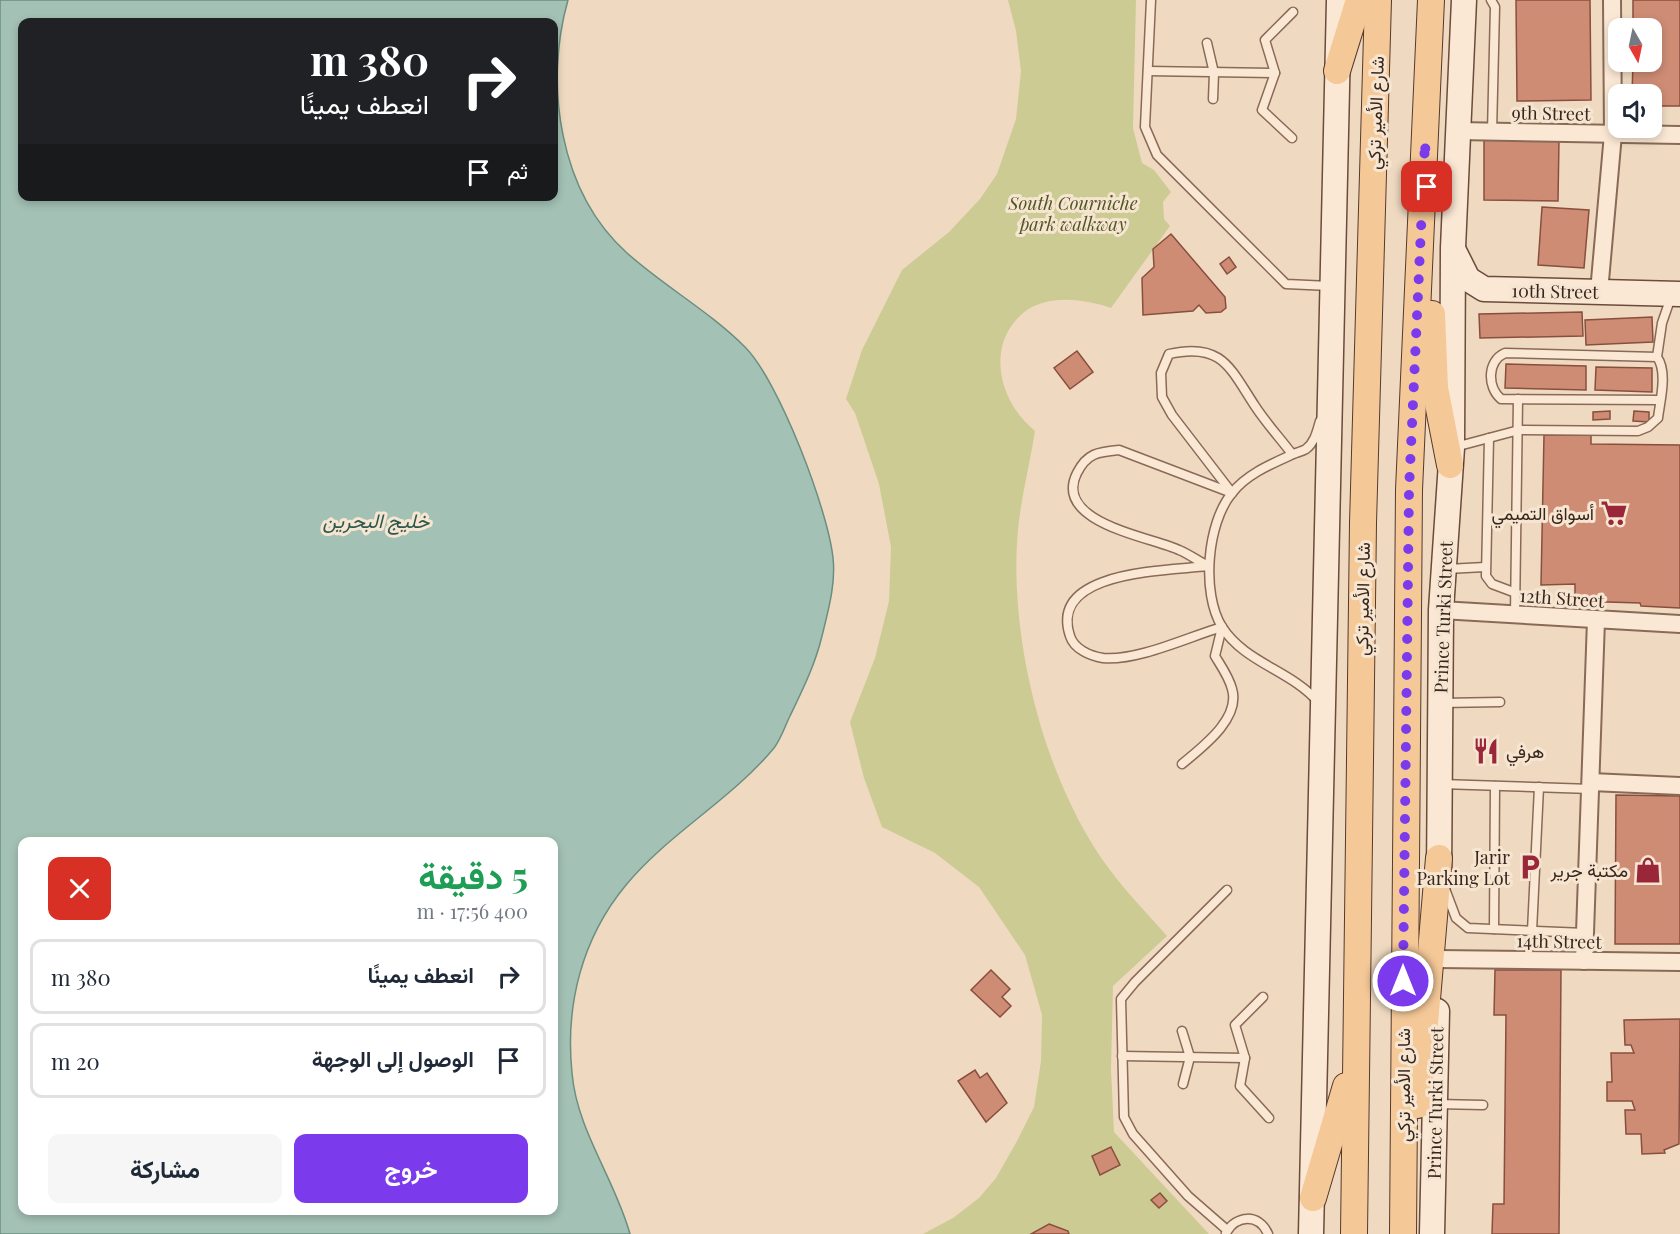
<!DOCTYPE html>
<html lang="ar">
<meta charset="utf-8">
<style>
body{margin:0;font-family:"Playfair Display",Vazirmatn,serif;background:#f6f6f7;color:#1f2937;direction:rtl;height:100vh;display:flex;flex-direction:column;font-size:22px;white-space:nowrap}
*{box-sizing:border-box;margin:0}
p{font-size:20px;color:#747a83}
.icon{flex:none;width:33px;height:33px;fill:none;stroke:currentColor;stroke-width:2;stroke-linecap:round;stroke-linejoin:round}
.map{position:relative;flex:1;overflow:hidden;direction:ltr}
.details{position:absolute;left:18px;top:837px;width:540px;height:378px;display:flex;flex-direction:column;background:#fff;border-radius:12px;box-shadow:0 3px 9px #0003;direction:rtl}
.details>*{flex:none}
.guide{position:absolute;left:18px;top:18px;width:540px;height:183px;border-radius:12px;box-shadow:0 3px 9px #0003;direction:rtl;background:#202124;color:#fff;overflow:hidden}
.needle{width:39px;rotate:171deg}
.fabs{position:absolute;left:1608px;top:18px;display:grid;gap:12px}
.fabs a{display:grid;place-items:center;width:54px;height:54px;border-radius:12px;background:#fff;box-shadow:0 3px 9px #0003;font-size:30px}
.pin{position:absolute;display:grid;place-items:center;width:51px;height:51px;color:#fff;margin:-26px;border-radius:12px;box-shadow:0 3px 9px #0006}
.me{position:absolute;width:66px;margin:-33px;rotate:0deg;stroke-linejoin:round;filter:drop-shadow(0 0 4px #0008)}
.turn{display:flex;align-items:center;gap:21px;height:126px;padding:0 30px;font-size:27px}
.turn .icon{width:78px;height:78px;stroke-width:2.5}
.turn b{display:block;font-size:42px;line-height:51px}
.then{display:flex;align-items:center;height:57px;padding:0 30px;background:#0003;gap:12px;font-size:22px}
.round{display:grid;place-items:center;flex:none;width:63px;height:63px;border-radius:12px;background:#f6f6f7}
.summary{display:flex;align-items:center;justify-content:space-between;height:102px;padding:0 30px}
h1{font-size:36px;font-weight:700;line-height:45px;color:#1e9e55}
.primary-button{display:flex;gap:12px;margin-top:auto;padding:12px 30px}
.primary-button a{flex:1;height:69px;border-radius:12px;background:#7c3aed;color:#fff;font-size:24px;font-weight:700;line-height:69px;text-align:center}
.primary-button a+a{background:#f6f6f7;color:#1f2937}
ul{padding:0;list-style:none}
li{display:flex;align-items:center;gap:18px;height:75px;margin:0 12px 9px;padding:0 18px;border:3px solid #e0e1e3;border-radius:12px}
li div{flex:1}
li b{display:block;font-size:22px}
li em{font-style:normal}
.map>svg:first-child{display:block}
</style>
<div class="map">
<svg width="1680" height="1234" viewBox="0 0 1680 1234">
<rect width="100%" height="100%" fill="#efdac1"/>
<!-- green -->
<path fill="#cdcb94" d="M 1008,0 L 1136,0 L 1133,128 L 1142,163 L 1154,170 L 1171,192 L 1163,202 L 1164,219 L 1170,226 L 1111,308 C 1085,299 1046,293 1022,314 C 984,348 1001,404 1035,431 C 1030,464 1021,497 1018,530 C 1008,638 1045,784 1110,870 C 1127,893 1148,914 1167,936 L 1113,986 L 1111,1069 L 1114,1132 L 1209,1234 L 923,1234 L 953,1218 L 979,1198 L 996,1178 L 1017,1141 L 1034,1107 L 1041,1061 L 1042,1015 L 1025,955 L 979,887 L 935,853 L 882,827 L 864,778 L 850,722 L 875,658 L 889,601 L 891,547 L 879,484 L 855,413 L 846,399 L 862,350 L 902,270 L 949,232 L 980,199 L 997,174 L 1016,119 L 1021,71 L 1016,31 Z"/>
<!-- water -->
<path fill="#a3c1b4" stroke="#6a8f80" stroke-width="1.5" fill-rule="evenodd" d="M 0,0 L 568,0 C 544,84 559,192 627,253 C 665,287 709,311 745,347 C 779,381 828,510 833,558 C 836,584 828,611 822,636 C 815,665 803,689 790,716 C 785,726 781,739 774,748 C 731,800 669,833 626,885 C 582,938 565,1005 572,1073 C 577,1131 615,1179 630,1234 L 0,1234 ZM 22,22 L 554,22 L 554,196 L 22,196 ZM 22,842 L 554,842 L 554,1210 L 22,1210 Z"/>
<!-- building -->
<g fill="#ce8c75" stroke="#894f3d" stroke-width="1.5">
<path d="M 1516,0 L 1590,0 L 1591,100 L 1517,101 Z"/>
<path d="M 1633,0 L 1680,0 L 1680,106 L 1652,106 L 1652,94 L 1632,94 L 1633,62 L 1652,62 L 1652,28 L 1633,28 Z"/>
<path d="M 1484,139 L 1559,140 L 1558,201 L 1484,200 Z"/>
<path d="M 1542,207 L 1589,210 L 1584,268 L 1538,265 Z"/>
<path d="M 1171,234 L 1225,297 L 1226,308 L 1221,312 L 1206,313 L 1199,305 L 1193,311 L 1143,315 L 1142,278 L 1154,267 L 1153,249 Z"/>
<path d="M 1229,257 L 1236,267 L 1227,274 L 1220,264 Z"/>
<path d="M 1582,312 L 1583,336 L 1480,338 L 1479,314 Z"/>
<path d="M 1652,317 L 1653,342 L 1586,345 L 1585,320 Z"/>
<path d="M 1077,351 L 1093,372 L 1070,389 L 1054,368 Z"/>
<path d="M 1506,364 L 1586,366 L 1586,390 L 1505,388 Z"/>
<path d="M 1596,367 L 1652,368 L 1652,392 L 1595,390 Z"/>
<path d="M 1610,411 L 1610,419 L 1593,420 L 1593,412 Z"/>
<path d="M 1634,411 L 1649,412 L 1649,422 L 1633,421 Z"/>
<path d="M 1544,435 L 1591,435 L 1591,444 L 1680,445 L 1680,608 L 1641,606 L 1640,603 L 1575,601 L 1575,584 L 1541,585 Z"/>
<path d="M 1616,795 L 1680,796 L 1680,944 L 1615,944 Z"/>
<path d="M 991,970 L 1010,989 L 1002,997 L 1011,1006 L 1000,1017 L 971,990 Z"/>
<path d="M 1495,970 L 1561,970 L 1559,1234 L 1492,1234 L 1493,1204 L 1504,1204 L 1506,1015 L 1494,1015 Z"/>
<path d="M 1680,1019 L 1679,1144 L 1664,1150 L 1665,1153 L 1642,1154 L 1641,1134 L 1626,1134 L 1625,1110 L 1635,1110 L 1632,1101 L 1607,1101 L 1607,1082 L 1612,1082 L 1611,1053 L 1634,1053 L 1631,1045 L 1625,1045 L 1624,1020 Z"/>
<path d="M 975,1070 L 980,1078 L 987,1073 L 1007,1103 L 986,1122 L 958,1081 Z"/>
<path d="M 1111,1147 L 1120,1165 L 1100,1175 L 1092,1156 Z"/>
<path d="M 1160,1193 L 1167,1201 L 1159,1208 L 1151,1200 Z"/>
<path d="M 1049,1224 L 1068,1231 L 1069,1234 L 1031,1234 Z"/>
</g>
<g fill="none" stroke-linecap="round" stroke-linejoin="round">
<!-- lane casing -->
<g stroke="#896a58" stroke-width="11">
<g id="lane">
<path d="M 1151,0 L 1145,127 L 1157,155 L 1286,284 L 1330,286"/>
<path d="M 1491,0 L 1495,7 L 1492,132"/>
<path d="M 1207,43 L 1214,73 L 1213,99"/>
<path d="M 1148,71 L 1275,73"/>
<path d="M 1292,138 L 1262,110 L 1275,73 L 1265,40 L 1293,12"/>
<path d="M 1657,357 L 1662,323 L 1671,297"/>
<path d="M 1489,438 L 1486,576 L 1492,584 L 1516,593"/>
<path d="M 1455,447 L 1519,430 L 1638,431 L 1648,427 L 1658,418 C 1660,401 1668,372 1657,357 L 1505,353 C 1487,361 1487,387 1501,399 L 1660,400"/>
<path d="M 1232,493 L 1172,415 L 1162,397 L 1161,373 L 1169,354 C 1222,342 1230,368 1255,406 C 1266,423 1280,438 1292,454"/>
<path d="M 1207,566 C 1167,571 1048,570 1070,636 C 1074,649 1090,656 1103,658 C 1138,661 1188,637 1222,627"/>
<path d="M 1208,566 C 1198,561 1189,554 1179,550 C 1152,537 1052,523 1077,473 C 1087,453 1098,452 1119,450 L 1232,493"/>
<path d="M 1447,569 L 1485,567"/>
<path d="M 1515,615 L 1518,399"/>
<path d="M 1318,702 C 1292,671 1245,663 1222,627 C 1201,593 1207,523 1232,493 C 1246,475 1269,465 1289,456 C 1294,453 1301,452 1306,449 C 1315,442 1317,431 1320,421"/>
<path d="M 1441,703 L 1500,702"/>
<path d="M 1182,764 C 1201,748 1241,719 1232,689 C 1229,677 1221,666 1215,656 L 1222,627"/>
<path d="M 1441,784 L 1591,789"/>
<path d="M 1445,889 L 1456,918 L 1468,928 L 1585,933"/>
<path d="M 1227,890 L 1135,982 L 1121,999 L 1124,1117 L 1133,1134 L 1188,1196 L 1227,1230"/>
<path d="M 1494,929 L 1495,786"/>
<path d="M 1532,931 L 1539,787"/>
<path d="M 1263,997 L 1235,1025 L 1245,1058 L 1240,1086 L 1269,1118"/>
<path d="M 1182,1031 L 1190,1057 L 1183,1084"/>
<path d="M 1122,1056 L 1245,1058"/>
<path d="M 1436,1104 L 1483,1105"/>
<path d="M 1226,1233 C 1236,1215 1259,1213 1268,1234"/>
</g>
</g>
<!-- street casing -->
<g stroke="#896a58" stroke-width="20">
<g id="street">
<path d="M 1458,131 L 1680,135"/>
<path d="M 1599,292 L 1613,134 L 1612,0"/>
<path d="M 1441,610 L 1680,624"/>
<path d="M 1591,782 L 1680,786"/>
<path d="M 1438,959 L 1680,962"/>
<path d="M 1584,961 L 1596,620"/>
</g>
</g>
<!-- secondary casing -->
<g stroke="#6b4b3b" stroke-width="27">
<g id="secondary">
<path d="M 1454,251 L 1468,279 L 1484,289 L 1680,294"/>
<path d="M 1439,878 L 1441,610 L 1452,448 L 1453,248 L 1464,0"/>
<path d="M 1311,1234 L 1339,0"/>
<path d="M 1432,1234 L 1437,1011"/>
</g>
</g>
<!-- primary casing -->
<g stroke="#56392c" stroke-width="28">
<g id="primary">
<path d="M 1337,71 L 1359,0"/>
<path d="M 1432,314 L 1435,388 L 1450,465"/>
<path d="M 1418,1105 L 1439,858"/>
<path d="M 1313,1198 L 1346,1086"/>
<path d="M 1354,1234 L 1363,523 L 1378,0"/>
<path d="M 1403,1234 L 1409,490 L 1431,0"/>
</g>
</g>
<!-- lane -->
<use href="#lane" stroke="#fae8d4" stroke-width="8"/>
<!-- street -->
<use href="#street" stroke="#fae8d4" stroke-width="16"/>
<!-- secondary -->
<use href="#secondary" stroke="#fae8d4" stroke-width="24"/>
<!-- primary -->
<use href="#primary" stroke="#f4c897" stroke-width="26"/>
</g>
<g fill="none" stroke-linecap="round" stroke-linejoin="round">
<!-- route -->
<path stroke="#7c3aed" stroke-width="10" stroke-dasharray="0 18" d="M 1403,981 L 1409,490 L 1425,142 L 1427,187"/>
</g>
<!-- icons -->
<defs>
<g id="supermarket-bare" transform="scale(2.07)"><path d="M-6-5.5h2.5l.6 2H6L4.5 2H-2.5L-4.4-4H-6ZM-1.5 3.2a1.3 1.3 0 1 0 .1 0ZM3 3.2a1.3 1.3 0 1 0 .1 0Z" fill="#9a2639" stroke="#f6e5d0" stroke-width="2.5" paint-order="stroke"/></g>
<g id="restaurant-bare" transform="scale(2.07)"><path d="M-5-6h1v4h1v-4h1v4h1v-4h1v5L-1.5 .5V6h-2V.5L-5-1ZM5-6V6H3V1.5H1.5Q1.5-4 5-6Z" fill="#9a2639" stroke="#f6e5d0" stroke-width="2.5" paint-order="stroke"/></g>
<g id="parking-bare" transform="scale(2.07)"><path d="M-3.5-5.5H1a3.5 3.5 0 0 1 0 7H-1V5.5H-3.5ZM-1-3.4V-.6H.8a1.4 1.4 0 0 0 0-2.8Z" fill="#9a2639" stroke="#f6e5d0" stroke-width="2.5" paint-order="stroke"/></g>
<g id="shop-bare" transform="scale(2.07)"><path d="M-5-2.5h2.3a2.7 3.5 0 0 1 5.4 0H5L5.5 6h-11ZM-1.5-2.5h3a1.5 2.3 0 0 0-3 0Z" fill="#9a2639" stroke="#f6e5d0" stroke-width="2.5" paint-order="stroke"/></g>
</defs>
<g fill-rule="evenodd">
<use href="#supermarket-bare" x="1614" y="513"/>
<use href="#restaurant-bare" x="1486" y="751"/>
<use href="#parking-bare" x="1530" y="867"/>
<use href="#shop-bare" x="1648" y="870"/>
</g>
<g text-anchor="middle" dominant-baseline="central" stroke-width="6" stroke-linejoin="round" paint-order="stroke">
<!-- street labels -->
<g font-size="18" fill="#38261d" stroke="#f6e5d0">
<text transform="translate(1375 113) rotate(-88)">شارع الأمير تركي</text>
<text transform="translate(1551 113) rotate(1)">9th Street</text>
<text transform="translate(1555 291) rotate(1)">10th Street</text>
<text transform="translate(1562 598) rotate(4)">12th Street</text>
<text transform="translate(1362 599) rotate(-89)">شارع الأمير تركي</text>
<text transform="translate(1443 617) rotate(-88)">Prince Turki Street</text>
<text transform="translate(1559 941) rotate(1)">14th Street</text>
<text transform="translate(1403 1085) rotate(-90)">شارع الأمير تركي</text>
<text transform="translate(1435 1103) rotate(-89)">Prince Turki Street</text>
</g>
<!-- park labels -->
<g font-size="18" font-style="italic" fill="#505523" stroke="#f6e5d0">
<text x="1073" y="203">South Courniche<tspan x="1073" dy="21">park walkway</tspan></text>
</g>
<!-- poi labels -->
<g font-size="18" fill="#38261d" stroke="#f6e5d0" text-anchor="end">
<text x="1594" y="513">أسواق التميمي</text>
<text x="1506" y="751" text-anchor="start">هرفي</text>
<text x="1510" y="857">Jarir<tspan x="1510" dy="21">Parking Lot</tspan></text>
<text x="1628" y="870">مكتبة جرير</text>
</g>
<!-- water labels -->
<g font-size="20" font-style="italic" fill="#2b584e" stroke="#f6e5d0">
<text x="376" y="519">خليج البحرين</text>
</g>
</g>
</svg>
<div class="fabs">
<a><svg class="needle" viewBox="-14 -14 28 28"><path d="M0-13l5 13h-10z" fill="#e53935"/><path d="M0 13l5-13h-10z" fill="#747a83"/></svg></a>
<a><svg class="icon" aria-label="sound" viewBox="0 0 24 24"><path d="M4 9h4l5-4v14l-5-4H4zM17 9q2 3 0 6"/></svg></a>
</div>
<div class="pin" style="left:1427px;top:187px;background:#d93025"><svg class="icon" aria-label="arrive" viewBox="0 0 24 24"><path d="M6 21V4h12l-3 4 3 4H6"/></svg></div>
<svg class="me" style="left:1403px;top:981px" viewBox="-20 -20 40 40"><circle r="17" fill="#7c3aed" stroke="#fff" stroke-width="3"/><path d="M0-11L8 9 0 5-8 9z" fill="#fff"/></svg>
<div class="guide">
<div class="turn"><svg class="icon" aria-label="right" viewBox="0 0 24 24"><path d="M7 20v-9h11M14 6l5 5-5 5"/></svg><div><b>380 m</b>انعطف يمينًا</div></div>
<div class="then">ثم<svg class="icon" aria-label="arrive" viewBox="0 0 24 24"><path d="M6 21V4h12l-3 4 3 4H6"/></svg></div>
</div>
<section class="details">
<div class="summary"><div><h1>5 دقيقة</h1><p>400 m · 17:56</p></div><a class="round" style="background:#d93025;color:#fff"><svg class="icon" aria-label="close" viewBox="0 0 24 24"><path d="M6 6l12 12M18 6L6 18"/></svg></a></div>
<ul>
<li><svg class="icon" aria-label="right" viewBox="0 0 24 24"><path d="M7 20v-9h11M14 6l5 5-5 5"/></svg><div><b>انعطف يمينًا</b></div><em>380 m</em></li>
<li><svg class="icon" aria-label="arrive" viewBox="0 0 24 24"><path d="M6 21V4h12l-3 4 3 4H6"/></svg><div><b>الوصول إلى الوجهة</b></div><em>20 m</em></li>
</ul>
<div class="primary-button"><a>خروج</a><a>مشاركة</a></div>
</section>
</div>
